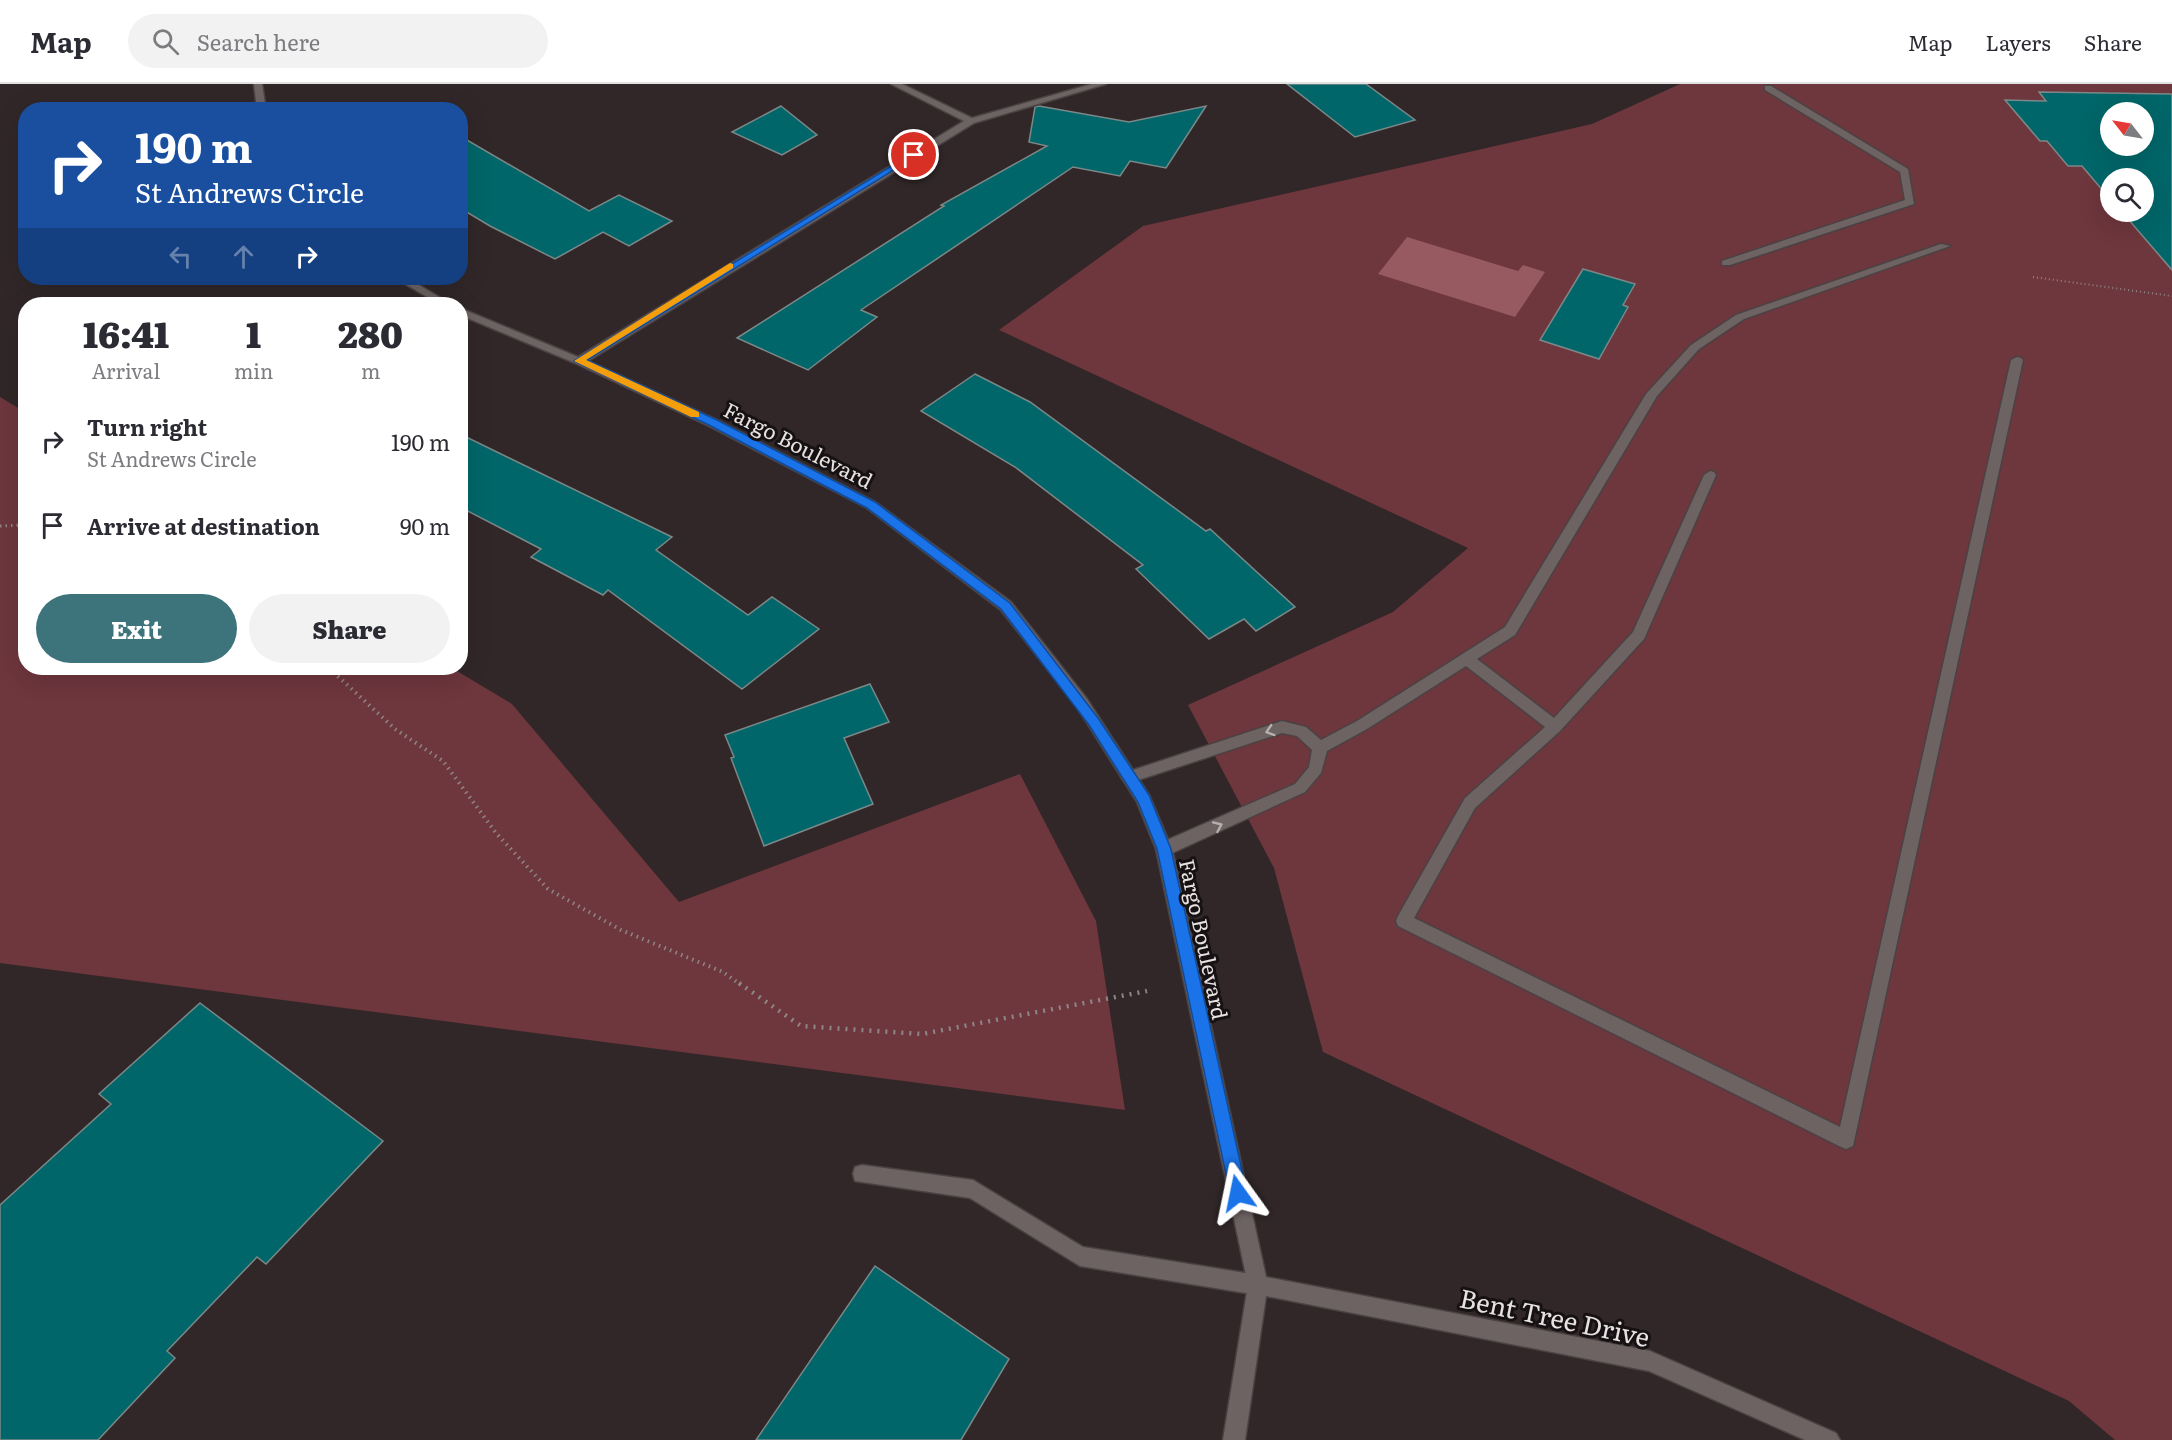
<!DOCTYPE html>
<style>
body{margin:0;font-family:Literata,serif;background:#f2f2f3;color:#2b2b33;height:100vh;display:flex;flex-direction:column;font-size:22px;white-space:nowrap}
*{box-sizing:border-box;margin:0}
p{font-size:20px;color:#7c7c81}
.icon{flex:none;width:33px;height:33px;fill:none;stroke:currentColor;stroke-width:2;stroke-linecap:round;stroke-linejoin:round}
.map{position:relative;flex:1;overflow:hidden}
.side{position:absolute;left:18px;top:213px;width:450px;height:378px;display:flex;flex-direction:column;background:#fff;border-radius:24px;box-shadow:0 6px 24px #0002}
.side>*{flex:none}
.top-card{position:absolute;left:18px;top:18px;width:450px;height:183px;border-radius:24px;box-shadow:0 6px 24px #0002;background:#1a4fa0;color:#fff;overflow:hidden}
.needle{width:39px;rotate:301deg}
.buttons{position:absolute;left:2100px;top:18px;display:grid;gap:12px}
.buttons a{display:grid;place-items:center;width:54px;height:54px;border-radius:50%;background:#fff;box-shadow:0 6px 24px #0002;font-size:30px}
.pin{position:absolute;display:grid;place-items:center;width:51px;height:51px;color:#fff;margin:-26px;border:3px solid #fff;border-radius:50%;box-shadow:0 2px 6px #0007}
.me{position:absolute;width:66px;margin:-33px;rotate:348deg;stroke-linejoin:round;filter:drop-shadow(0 0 4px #0008)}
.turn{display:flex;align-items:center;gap:21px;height:126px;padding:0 18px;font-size:27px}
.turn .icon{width:78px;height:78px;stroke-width:2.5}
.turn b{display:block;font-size:42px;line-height:51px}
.lanes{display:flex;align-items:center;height:57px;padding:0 18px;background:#0003;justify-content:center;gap:30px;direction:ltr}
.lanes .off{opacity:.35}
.eta{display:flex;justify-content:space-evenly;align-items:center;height:102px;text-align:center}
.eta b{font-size:36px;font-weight:800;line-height:42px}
.cta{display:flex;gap:12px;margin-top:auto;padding:12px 18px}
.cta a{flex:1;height:69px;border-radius:36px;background:#3d737a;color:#fff;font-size:24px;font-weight:800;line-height:69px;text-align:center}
.cta a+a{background:#f2f2f3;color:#2b2b33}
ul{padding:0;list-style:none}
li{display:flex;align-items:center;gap:18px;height:84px;padding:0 18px}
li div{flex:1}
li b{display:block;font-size:22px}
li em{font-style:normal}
header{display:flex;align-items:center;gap:36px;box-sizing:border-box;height:84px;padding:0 30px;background:#fff;border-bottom:2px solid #e1e1e2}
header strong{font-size:28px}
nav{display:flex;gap:33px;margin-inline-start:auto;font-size:21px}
.search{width:420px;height:54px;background:#f2f2f3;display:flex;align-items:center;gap:15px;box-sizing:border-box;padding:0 21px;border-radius:33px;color:#7c7c81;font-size:22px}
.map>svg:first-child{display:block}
</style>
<header>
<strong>Map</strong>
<div class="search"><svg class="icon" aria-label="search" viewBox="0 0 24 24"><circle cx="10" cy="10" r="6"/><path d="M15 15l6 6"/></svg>Search here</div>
<nav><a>Map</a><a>Layers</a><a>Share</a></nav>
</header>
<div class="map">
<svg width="2172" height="1356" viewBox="0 0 2172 1356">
<rect width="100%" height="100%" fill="#312728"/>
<!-- green -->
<g fill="#6e363d" fill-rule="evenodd">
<path d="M 1680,0 L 2172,0 L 2172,1356 L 2115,1356 L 2069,1317 L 1323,968 L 1274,784 L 1188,621 L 1393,528 L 1468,464 L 999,246 L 1143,142 L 1592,40 ZM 2110,28 L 2144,28 L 2144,62 L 2110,62 ZM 2110,94 L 2144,94 L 2144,128 L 2110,128 Z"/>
<path d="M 0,313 L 25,328 L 26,584 L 452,584 L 512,620 L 679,818 L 1020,690 L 1096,837 L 1125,1026 L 0,879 Z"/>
</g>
<!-- water -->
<path fill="#975a60" d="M 1407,153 L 1518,187 L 1523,181 L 1545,188 L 1515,233 L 1378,190 Z"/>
<!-- building -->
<g fill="#006669" stroke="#7c8888" stroke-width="1.5" fill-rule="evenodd">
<path d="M 1287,0 L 1366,0 L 1415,36 L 1355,53 Z"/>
<path d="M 2039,8 L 2172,10 L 2172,186 L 2122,128 L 2144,128 L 2144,94 L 2110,94 L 2110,115 L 2082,82 L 2068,82 L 2047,57 L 2040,57 L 2005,16 L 2046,17 ZM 2110,28 L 2144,28 L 2144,62 L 2110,62 Z"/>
<path d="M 781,22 L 817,51 L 782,71 L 732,48 Z"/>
<path d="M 1039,22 L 1129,38 L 1206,22 L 1166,84 L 1130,77 L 1120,92 L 1073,83 L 861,226 L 877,233 L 808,286 L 737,254 L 944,122 L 941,121 L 1047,62 L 1029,58 L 1035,23 Z"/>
<path d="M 460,52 L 589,127 L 619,111 L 672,137 L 629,162 L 603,148 L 555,175 L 490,142 L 460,124 Z"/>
<path d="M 1583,185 L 1635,200 L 1623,221 L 1628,223 L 1599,275 L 1540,256 Z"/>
<path d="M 975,290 L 1030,318 L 1206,447 L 1210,445 L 1295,523 L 1256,547 L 1244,535 L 1209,555 L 1136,485 L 1143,481 L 1015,383 L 921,327 Z"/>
<path d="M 460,350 L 672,453 L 656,466 L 748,531 L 772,513 L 819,545 L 742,605 L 608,506 L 603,511 L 531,473 L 541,465 L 460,423 Z"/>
<path d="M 870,600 L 889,638 L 844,654 L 873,720 L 764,762 L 731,674 L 734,673 L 725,651 Z"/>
<path d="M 200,919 L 383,1057 L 266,1180 L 257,1173 L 167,1267 L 175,1274 L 98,1356 L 0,1356 L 0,1121 L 111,1020 L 99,1010 Z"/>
<path d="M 875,1182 L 1009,1275 L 961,1356 L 756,1356 Z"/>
</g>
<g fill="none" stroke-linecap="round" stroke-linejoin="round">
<!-- service casing -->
<g stroke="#4a4243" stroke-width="3">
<g id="service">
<path d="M 1765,2 L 1771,2 L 1908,85 L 1914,120 L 1730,181 L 1722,181 L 1722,177 L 1905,116 L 1900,88 L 1765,6 Z"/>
<path d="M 1941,160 L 1950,162 L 1744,235 L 1699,265 L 1657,312 L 1515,551 L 1477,575 L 1554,634 L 1633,548 L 1704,391 L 1710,387 L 1714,388 L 1716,391 L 1644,555 L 1560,647 L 1475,724 L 1414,834 L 1840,1043 L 2011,276 L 2017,273 L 2021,274 L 2023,276 L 1853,1062 L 1846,1065 L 1839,1062 L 1398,842 L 1396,837 L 1398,832 L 1465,714 L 1545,643 L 1466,582 L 1367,645 L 1327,667 L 1321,689 L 1305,708 L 1170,770 L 1164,772 L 1158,770 L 1156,765 L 1158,760 L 1295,700 L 1309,683 L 1312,666 L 1297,652 L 1282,649 L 1129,699 L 1124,697 L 1121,693 L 1124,689 L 1282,637 L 1306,643 L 1321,656 L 1357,637 L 1505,543 L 1646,310 L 1691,261 L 1736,231 Z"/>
<path d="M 862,1081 L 973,1096 L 1083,1163 L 1258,1191 L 1265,1194 L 1268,1201 L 1265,1208 L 1258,1211 L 1080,1182 L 970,1114 L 855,1097 L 853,1090 L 855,1083 Z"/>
</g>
</g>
<!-- minor casing -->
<g stroke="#4a4243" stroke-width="3">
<g id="minor">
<path d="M 254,0 L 262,0 L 266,26 L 257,26 Z"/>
<path d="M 891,0 L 902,0 L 972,34 L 1092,0 L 1106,0 L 974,39 L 588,277 L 717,336 L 875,418 L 1011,518 L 1087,615 L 1149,711 L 1172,765 L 1266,1193 L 1650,1267 L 1836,1349 L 1840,1356 L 1805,1356 L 1649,1287 L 1266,1212 L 1245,1356 L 1223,1356 L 1248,1201 L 1156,765 L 1137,718 L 1077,623 L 1001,526 L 867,424 L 709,342 L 575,279 L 460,231 L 460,224 L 578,273 L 964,37 Z"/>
<path d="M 395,194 L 407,194 L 451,220 L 439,220 Z"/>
</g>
</g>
<!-- path-far3 -->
<path stroke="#8e8686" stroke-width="2" stroke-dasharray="1 3" stroke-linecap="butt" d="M 2033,193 L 2172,212"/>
<!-- path-far2 -->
<path stroke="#8e8686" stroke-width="3" stroke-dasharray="1.5 4" stroke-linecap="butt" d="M 0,442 L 26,441"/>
<!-- path-far1 -->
<path stroke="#8e8686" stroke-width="4" stroke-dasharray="1.5 4.5" stroke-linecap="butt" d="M 329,584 L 395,645 L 443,677 L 496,749 L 548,805 L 621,846 L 723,888 L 741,901"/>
<!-- path -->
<path stroke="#8e8686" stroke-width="4.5" stroke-dasharray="2 6" stroke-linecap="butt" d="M 739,899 L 801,942 L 922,950 L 1147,907"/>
<!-- service -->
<use href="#service" fill="#6e6363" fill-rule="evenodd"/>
<!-- minor -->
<use href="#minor" fill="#6e6363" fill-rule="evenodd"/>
</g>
<!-- one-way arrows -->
<defs><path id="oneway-chevron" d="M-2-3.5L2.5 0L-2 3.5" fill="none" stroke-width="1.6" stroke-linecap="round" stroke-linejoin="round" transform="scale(1.5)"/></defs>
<g stroke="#b7afaf">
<use href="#oneway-chevron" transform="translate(1270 647) rotate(162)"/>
<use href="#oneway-chevron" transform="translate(1218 742) rotate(-24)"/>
</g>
<!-- route -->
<path fill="#1a73e8" stroke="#114b97" stroke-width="1.5" d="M 911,70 L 918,71 L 587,276 L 717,336 L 875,418 L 1010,519 L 1098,634 L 1149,711 L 1171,765 L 1247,1109 L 1244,1115 L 1238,1118 L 1232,1115 L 1230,1109 L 1157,765 L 1138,718 L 1089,641 L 1001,525 L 867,424 L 709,341 L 574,277 Z"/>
<!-- slow -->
<path fill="#f59e0b" d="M 730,179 L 733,180 L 733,184 L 586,276 L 699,328 L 699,333 L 691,333 L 574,277 Z"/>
<g text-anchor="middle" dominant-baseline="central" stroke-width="6" stroke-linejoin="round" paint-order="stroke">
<!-- street labels -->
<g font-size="21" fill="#e7e1e1" stroke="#161112">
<text transform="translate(799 360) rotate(27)">Fargo Boulevard</text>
<text transform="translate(1205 855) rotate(78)">Fargo Boulevard</text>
</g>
<!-- near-street labels -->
<g font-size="26" fill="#e7e1e1" stroke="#161112">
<text transform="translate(1555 1232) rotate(12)">Bent Tree Drive</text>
</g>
</g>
</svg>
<div class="buttons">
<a><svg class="needle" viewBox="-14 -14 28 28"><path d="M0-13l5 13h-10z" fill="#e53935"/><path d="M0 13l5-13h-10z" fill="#7c7c81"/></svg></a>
<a><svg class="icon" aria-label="search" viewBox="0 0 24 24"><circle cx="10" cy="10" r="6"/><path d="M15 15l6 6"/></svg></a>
</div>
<div class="pin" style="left:914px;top:71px;background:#d93025"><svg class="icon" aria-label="arrive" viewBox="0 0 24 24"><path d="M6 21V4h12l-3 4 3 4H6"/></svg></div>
<svg class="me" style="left:1238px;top:1109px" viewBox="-20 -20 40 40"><path d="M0-17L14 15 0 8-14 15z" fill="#1a73e8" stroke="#fff" stroke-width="4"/></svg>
<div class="top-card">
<div class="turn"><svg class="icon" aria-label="right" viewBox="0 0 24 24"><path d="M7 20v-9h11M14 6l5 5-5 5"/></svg><div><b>190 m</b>St Andrews Circle</div></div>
<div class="lanes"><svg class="icon off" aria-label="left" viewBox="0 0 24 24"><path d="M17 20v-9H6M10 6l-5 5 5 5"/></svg><svg class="icon off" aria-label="ahead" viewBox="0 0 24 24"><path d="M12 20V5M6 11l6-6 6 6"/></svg><svg class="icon" aria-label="right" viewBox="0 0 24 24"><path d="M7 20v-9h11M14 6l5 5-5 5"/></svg></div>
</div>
<section class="side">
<div class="eta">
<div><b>16:41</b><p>Arrival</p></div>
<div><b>1</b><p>min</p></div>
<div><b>280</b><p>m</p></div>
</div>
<ul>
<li><svg class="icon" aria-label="right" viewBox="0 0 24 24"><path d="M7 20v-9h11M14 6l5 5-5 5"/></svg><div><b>Turn right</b><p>St Andrews Circle</p></div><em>190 m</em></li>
<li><svg class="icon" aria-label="arrive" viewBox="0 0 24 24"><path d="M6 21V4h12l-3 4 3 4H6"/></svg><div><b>Arrive at destination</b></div><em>90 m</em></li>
</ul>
<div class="cta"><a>Exit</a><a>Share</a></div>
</section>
</div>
